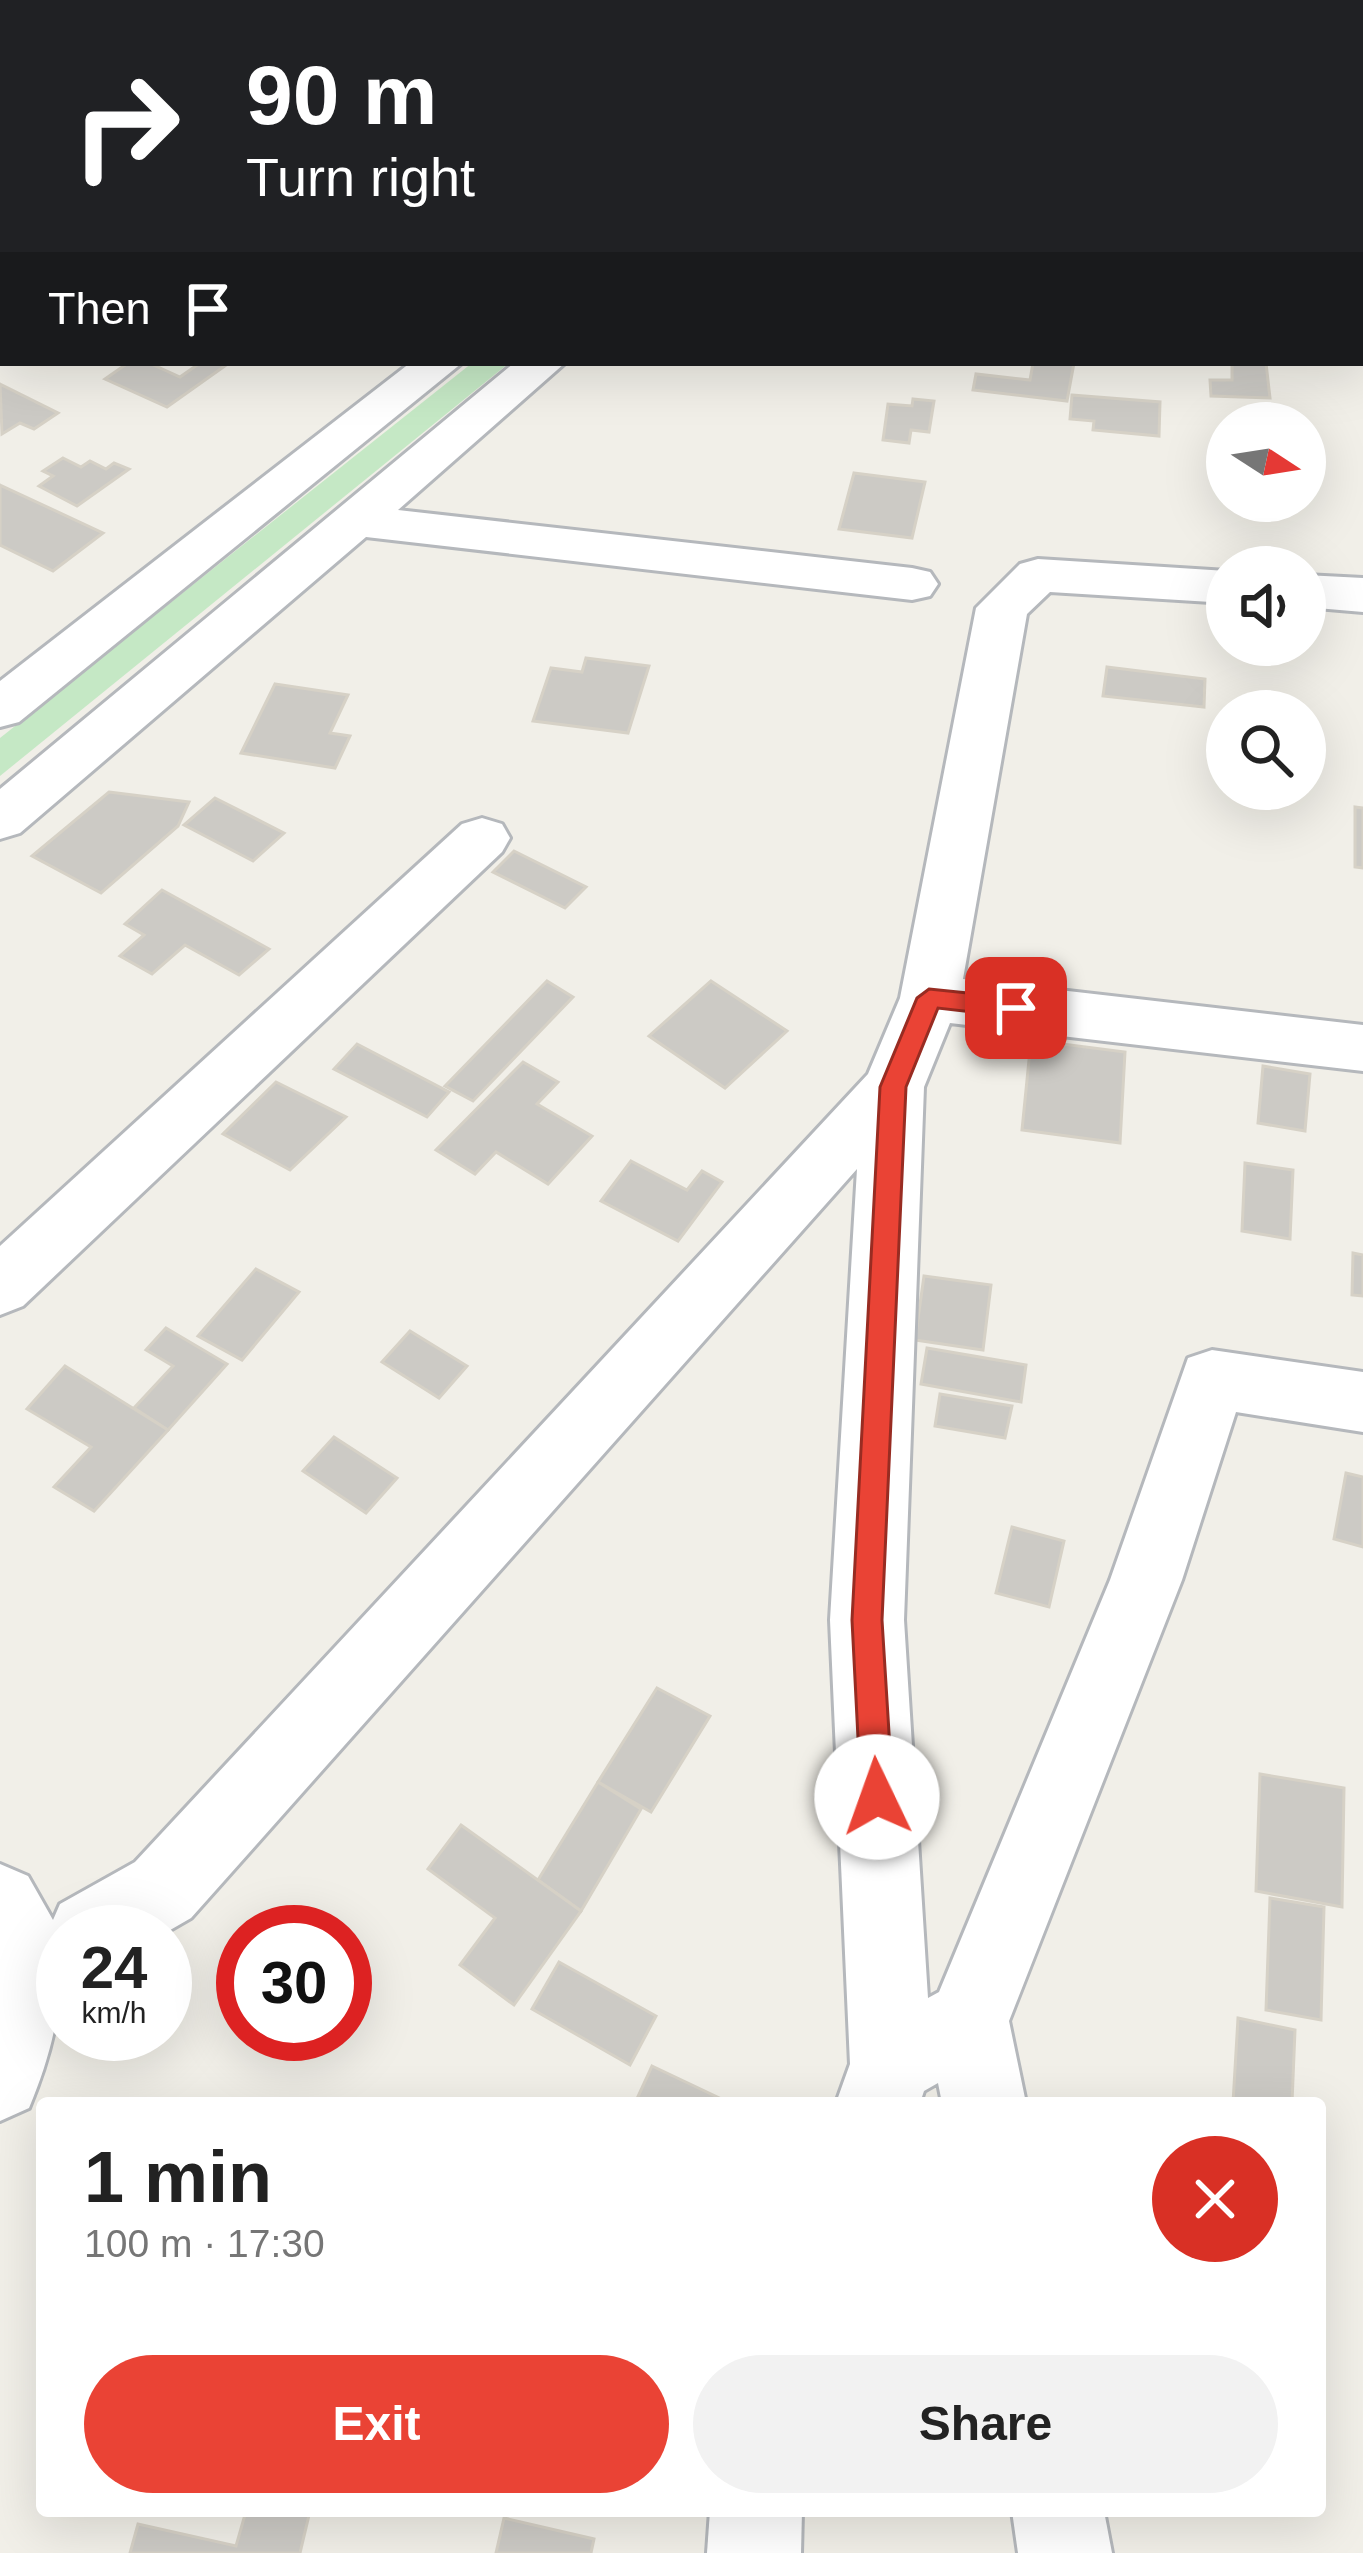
<!DOCTYPE html>
<meta charset="utf-8">
<style>
body{margin:0;font-family:Helvetica,sans-serif;background:#f2f2f2;color:#222;height:100vh;display:flex;flex-direction:column;font-size:45px;white-space:nowrap}
*{box-sizing:border-box;margin:0}
p{font-size:39px;color:#767676}
.icon{flex:none;width:66px;height:66px;fill:none;stroke:currentColor;stroke-width:2;stroke-linecap:round;stroke-linejoin:round}
.map{position:relative;flex:1;overflow:hidden}
.drawer{position:absolute;left:36px;top:2097px;width:1290px;height:420px;display:flex;flex-direction:column;background:#fff;border-radius:12px;box-shadow:0 12px 48px #0002}
.drawer>*{flex:none}
.hud{position:absolute;left:0px;top:0px;width:1365px;height:366px;box-shadow:0 12px 48px #0002;background:#202124;color:#fff;overflow:hidden}
.needle{width:78px;rotate:102deg}
.tools{position:absolute;left:1206px;top:402px;display:grid;gap:24px}
.tools a{display:grid;place-items:center;width:120px;height:120px;border-radius:50%;background:#fff;box-shadow:0 12px 48px #0002;font-size:60px}
.speed{position:absolute;left:36px;top:1905px;display:flex;gap:24px;font-size:60px;font-weight:700;text-align:center}
.speed>*{display:grid;place-content:center;width:156px;height:156px;border-radius:50%;background:#fff;box-shadow:0 12px 48px #0002;line-height:1}
.speed small{font-size:30px;font-weight:400}
.speed .limit{border:18px solid #d22;background:#fff;color:#111}
.pin{position:absolute;display:grid;place-items:center;width:102px;height:102px;color:#fff;margin:-51px;border-radius:24px;box-shadow:0 6px 18px #0006}
.me{position:absolute;width:132px;margin:-66px;rotate:357deg;stroke-linejoin:round;filter:drop-shadow(0 0 9px #0008)}
.turn{display:flex;align-items:center;gap:42px;height:252px;padding:0 48px;font-size:54px}
.turn .icon{width:156px;height:156px;stroke-width:2.5}
.turn b{display:block;font-size:84px;line-height:102px}
.then{display:flex;align-items:center;height:114px;padding:0 48px;background:#0003;gap:24px;font-size:45px}
.round{display:grid;place-items:center;flex:none;width:126px;height:126px;border-radius:63px;background:#f2f2f2}
.overview{display:flex;align-items:center;justify-content:space-between;height:204px;padding:0 48px}
h1{font-size:72px;font-weight:700;line-height:90px}
.cta{display:flex;gap:24px;margin-top:auto;padding:24px 48px}
.cta a{flex:1;height:138px;border-radius:72px;background:#ea4335;color:#fff;font-size:48px;font-weight:700;line-height:138px;text-align:center}
.cta a+a{background:#f2f2f2;color:#222}
.map>svg:first-child{display:block}
</style>
<div class="map">
<svg width="1363" height="2553" viewBox="0 0 1363 2553">
<rect width="100%" height="100%" fill="#f1efe8"/>
<!-- green -->
<path fill="#c5e8c5" d="M 472,363 L 509,363 L 0,776 L 0,738 Z"/>
<g fill="none" stroke-linecap="round" stroke-linejoin="round">
<!-- stream -->
<g fill="#aadaff" fill-rule="evenodd">
<path d="M 52,0 L 48,3 L 33,3 L 37,0 Z"/>
<path d="M 3,10 L 3,16 L 0,17 L 0,11 Z"/>
</g>
</g>
<!-- building -->
<g fill="#cccac5" stroke="#d6d1c6" stroke-width="3">
<path d="M 128,363 L 149,363 L 180,377 L 200,363 L 229,363 L 167,407 L 105,379 Z"/>
<path d="M 1033,363 L 1074,363 L 1067,401 L 973,390 L 976,374 L 1030,380 Z"/>
<path d="M 1232,363 L 1266,363 L 1270,398 L 1211,396 L 1210,380 L 1232,380 Z"/>
<path d="M 0,384 L 58,413 L 34,429 L 20,423 L 2,434 Z"/>
<path d="M 1072,395 L 1160,402 L 1159,436 L 1093,430 L 1094,421 L 1070,419 Z"/>
<path d="M 913,399 L 934,401 L 929,432 L 911,430 L 909,443 L 883,440 L 888,404 L 912,406 Z"/>
<path d="M 63,458 L 81,467 L 90,461 L 106,469 L 114,463 L 129,469 L 77,506 L 39,486 L 53,476 L 43,471 Z"/>
<path d="M 854,473 L 925,482 L 912,538 L 839,529 Z"/>
<path d="M 0,485 L 103,533 L 53,571 L 0,545 Z"/>
<path d="M 586,658 L 649,666 L 628,733 L 533,721 L 551,668 L 582,672 Z"/>
<path d="M 1107,667 L 1205,679 L 1204,707 L 1103,696 Z"/>
<path d="M 275,684 L 348,695 L 330,733 L 350,736 L 335,768 L 241,753 Z"/>
<path d="M 109,792 L 189,802 L 178,826 L 101,893 L 32,856 Z"/>
<path d="M 215,798 L 284,833 L 253,861 L 184,825 Z"/>
<path d="M 1355,807 L 1363,808 L 1363,868 L 1355,867 Z"/>
<path d="M 514,851 L 586,887 L 565,908 L 493,872 Z"/>
<path d="M 162,890 L 269,949 L 239,975 L 185,945 L 152,974 L 120,956 L 144,935 L 125,924 Z"/>
<path d="M 547,981 L 573,997 L 473,1101 L 445,1086 Z"/>
<path d="M 711,981 L 787,1031 L 725,1088 L 649,1036 Z"/>
<path d="M 1031,1040 L 1125,1052 L 1120,1143 L 1022,1130 Z"/>
<path d="M 357,1044 L 449,1092 L 427,1117 L 334,1069 Z"/>
<path d="M 523,1062 L 558,1082 L 537,1104 L 592,1136 L 548,1184 L 496,1152 L 475,1174 L 436,1150 Z"/>
<path d="M 1263,1066 L 1310,1074 L 1305,1131 L 1258,1123 Z"/>
<path d="M 276,1082 L 346,1117 L 290,1170 L 223,1134 Z"/>
<path d="M 631,1161 L 687,1190 L 702,1171 L 722,1182 L 678,1241 L 601,1201 Z"/>
<path d="M 1245,1163 L 1293,1170 L 1290,1239 L 1242,1231 Z"/>
<path d="M 1353,1253 L 1363,1255 L 1363,1296 L 1352,1295 Z"/>
<path d="M 256,1269 L 299,1292 L 242,1360 L 198,1336 Z"/>
<path d="M 924,1276 L 991,1285 L 983,1350 L 915,1340 Z"/>
<path d="M 166,1328 L 227,1364 L 168,1430 L 134,1408 L 173,1366 L 146,1350 Z"/>
<path d="M 410,1331 L 467,1366 L 439,1398 L 382,1362 Z"/>
<path d="M 927,1348 L 1026,1365 L 1021,1402 L 921,1384 Z"/>
<path d="M 65,1366 L 168,1430 L 94,1511 L 54,1487 L 91,1447 L 27,1409 Z"/>
<path d="M 940,1394 L 1012,1406 L 1005,1438 L 935,1426 Z"/>
<path d="M 334,1437 L 397,1478 L 366,1513 L 303,1471 Z"/>
<path d="M 1346,1473 L 1363,1477 L 1363,1547 L 1334,1539 Z"/>
<path d="M 1012,1527 L 1064,1541 L 1049,1607 L 996,1593 Z"/>
<path d="M 657,1688 L 710,1716 L 651,1812 L 598,1782 Z"/>
<path d="M 1260,1774 L 1344,1788 L 1342,1907 L 1256,1891 Z"/>
<path d="M 598,1782 L 641,1809 L 581,1911 L 538,1880 Z"/>
<path d="M 461,1825 L 581,1911 L 514,2005 L 460,1965 L 495,1918 L 428,1869 Z"/>
<path d="M 1270,1898 L 1324,1907 L 1321,2020 L 1266,2010 Z"/>
<path d="M 559,1962 L 656,2016 L 630,2065 L 532,2009 Z"/>
<path d="M 1238,2018 L 1295,2030 L 1292,2103 L 1233,2103 Z"/>
<path d="M 652,2066 L 730,2103 L 635,2103 Z"/>
<path d="M 246,2511 L 310,2511 L 300,2553 L 130,2553 L 138,2524 L 236,2546 Z"/>
<path d="M 504,2518 L 594,2539 L 591,2553 L 496,2553 Z"/>
</g>
<g fill="none" stroke-linecap="round" stroke-linejoin="round">
<!-- minor casing -->
<g stroke="#b5b8bc" stroke-width="6">
<g id="minor">
<path d="M 646,0 L 693,0 L 695,3 L 648,3 Z"/>
<rect x="1362" y="24" width="1" height="24"/>
<rect x="0" y="28" width="3" height="24"/>
<path d="M 0,173 L 3,174 L 3,200 L 0,199 Z"/>
<rect x="1362" y="236" width="1" height="26"/>
<path d="M 410,363 L 462,363 L 19,722 L 0,727 L 0,681 Z"/>
<path d="M 514,363 L 565,363 L 398,510 L 912,568 L 930,572 L 938,584 L 930,596 L 912,600 L 366,537 L 20,833 L 0,839 L 0,789 Z"/>
<path d="M 1038,559 L 1227,571 L 1227,603 L 1050,592 L 1027,614 L 963,979 L 1363,1025 L 1363,1071 L 950,1023 L 924,1087 L 904,1620 L 928,1998 L 939,1992 L 1110,1580 L 1188,1358 L 1212,1350 L 1363,1372 L 1363,1432 L 1236,1412 L 1182,1580 L 1009,2021 L 1026,2103 L 942,2103 L 938,2083 L 924,2091 L 920,2103 L 836,2103 L 850,2064 L 830,1620 L 857,1169 L 191,1918 L 165,1933 L 63,1932 C 63,1999 55,2046 29,2108 L 0,2121 L 0,1864 L 28,1876 L 53,1920 L 60,1904 L 135,1862 L 868,1074 L 900,998 L 976,608 L 1020,564 Z"/>
<path d="M 1305,575 L 1363,578 L 1363,612 L 1305,607 Z"/>
<path d="M 482,818 L 502,824 L 510,838 L 502,852 L 23,1306 L 0,1315 L 0,1246 L 462,824 Z"/>
<path d="M 710,2511 L 802,2511 L 801,2553 L 707,2553 Z"/>
<path d="M 1012,2511 L 1104,2511 L 1112,2553 L 1018,2553 Z"/>
</g>
</g>
<!-- minor -->
<use href="#minor" fill="#fff" fill-rule="evenodd"/>
</g>
<!-- route -->
<path fill="#ea4335" stroke="#982c22" stroke-width="3" d="M 929,989 L 1016,998 L 1029,1008 L 1016,1017 L 938,1008 L 906,1087 L 882,1620 L 893,1797 L 888,1808 L 877,1813 L 865,1808 L 861,1797 L 852,1620 L 880,1087 L 917,998 Z"/>
</svg>
<div class="tools">
<a><svg class="needle" viewBox="-14 -14 28 28"><path d="M0-13l5 13h-10z" fill="#e53935"/><path d="M0 13l5-13h-10z" fill="#767676"/></svg></a>
<a><svg class="icon" aria-label="sound" viewBox="0 0 24 24"><path d="M4 9h4l5-4v14l-5-4H4zM17 9q2 3 0 6"/></svg></a>
<a><svg class="icon" aria-label="search" viewBox="0 0 24 24"><circle cx="10" cy="10" r="6"/><path d="M15 15l6 6"/></svg></a>
</div>
<div class="speed"><div>24<small>km/h</small></div><div class="limit">30</div></div>
<div class="pin" style="left:1016px;top:1008px;background:#d93025"><svg class="icon" aria-label="arrive" viewBox="0 0 24 24"><path d="M6 21V4h12l-3 4 3 4H6"/></svg></div>
<svg class="me" style="left:877px;top:1797px" viewBox="-20 -20 40 40"><circle r="19" fill="#fff"/><path d="M0-13L10 11 0 6-10 11z" fill="#ea4335"/></svg>
<div class="hud">
<div class="turn"><svg class="icon" aria-label="right" viewBox="0 0 24 24"><path d="M7 20v-9h11M14 6l5 5-5 5"/></svg><div><b>90 m</b>Turn right</div></div>
<div class="then">Then<svg class="icon" aria-label="arrive" viewBox="0 0 24 24"><path d="M6 21V4h12l-3 4 3 4H6"/></svg></div>
</div>
<section class="drawer">
<div class="overview"><div><h1>1 min</h1><p>100 m · 17:30</p></div><a class="round" style="background:#d93025;color:#fff"><svg class="icon" aria-label="close" viewBox="0 0 24 24"><path d="M6 6l12 12M18 6L6 18"/></svg></a></div>
<div class="cta"><a>Exit</a><a>Share</a></div>
</section>
</div>
